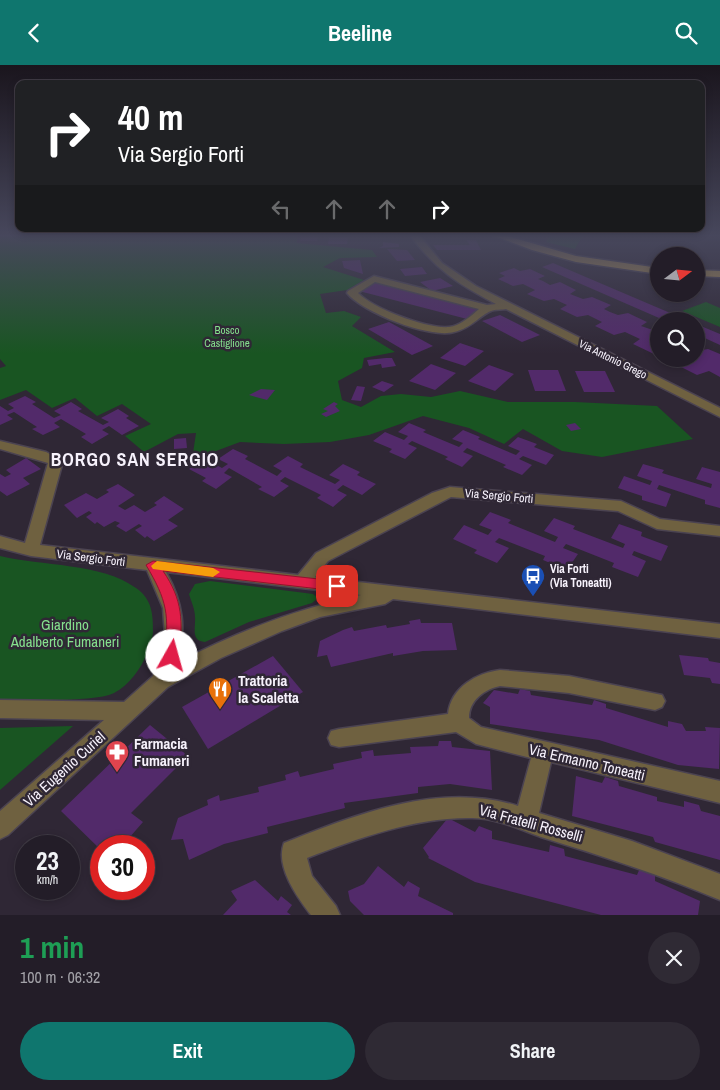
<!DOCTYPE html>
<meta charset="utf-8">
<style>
body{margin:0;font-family:"Archivo Narrow",sans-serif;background:#2f2a34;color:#f1f3f6;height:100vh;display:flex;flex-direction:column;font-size:19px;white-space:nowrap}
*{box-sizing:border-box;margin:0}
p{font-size:16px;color:#a3a2a8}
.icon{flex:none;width:28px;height:28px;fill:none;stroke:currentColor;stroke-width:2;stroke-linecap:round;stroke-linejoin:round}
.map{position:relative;height:850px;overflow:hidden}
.side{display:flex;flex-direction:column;background:#231d28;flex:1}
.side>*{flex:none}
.hud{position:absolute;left:15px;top:15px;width:690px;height:152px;border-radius:10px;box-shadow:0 2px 8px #0003,0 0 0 1px #403b45;background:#202124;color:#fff;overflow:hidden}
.needle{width:32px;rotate:74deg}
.buttons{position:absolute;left:650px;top:182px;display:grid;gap:10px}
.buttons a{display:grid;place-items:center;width:55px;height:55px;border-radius:50%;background:#231d28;box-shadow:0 2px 8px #0003,0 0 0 1px #403b45;font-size:25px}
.speed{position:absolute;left:15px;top:770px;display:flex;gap:10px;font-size:25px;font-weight:700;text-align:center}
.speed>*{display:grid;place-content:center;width:65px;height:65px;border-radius:50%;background:#231d28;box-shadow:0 2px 8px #0003,0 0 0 1px #403b45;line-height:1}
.speed small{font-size:12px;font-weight:400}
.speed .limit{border:8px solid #d22;background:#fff;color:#111}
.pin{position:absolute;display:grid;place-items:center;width:42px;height:42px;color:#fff;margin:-21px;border-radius:10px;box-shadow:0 2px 8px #0006}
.me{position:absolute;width:55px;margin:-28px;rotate:7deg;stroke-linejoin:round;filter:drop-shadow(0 0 4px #0008)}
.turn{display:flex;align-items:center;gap:18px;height:105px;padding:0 20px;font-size:22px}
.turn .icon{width:65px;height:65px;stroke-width:2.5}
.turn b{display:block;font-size:35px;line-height:42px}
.lanes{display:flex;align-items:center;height:48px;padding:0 20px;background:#0003;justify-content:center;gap:25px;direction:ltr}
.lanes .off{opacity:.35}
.round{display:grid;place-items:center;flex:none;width:52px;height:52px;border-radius:26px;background:#2f2a34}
.summary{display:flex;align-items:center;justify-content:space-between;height:85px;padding:0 20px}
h1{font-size:30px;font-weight:800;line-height:38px;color:#1e9e55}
.cta{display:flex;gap:10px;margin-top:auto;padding:10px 20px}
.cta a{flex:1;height:58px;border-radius:30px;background:#0f766e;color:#fff;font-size:20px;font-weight:800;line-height:58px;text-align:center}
.cta a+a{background:#2f2a34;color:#f1f3f6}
header{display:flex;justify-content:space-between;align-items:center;height:65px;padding:0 20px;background:#0f766e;color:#fff;font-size:22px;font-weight:800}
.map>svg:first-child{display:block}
</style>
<header><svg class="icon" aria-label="back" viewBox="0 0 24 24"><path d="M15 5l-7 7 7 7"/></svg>Beeline<svg class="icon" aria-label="search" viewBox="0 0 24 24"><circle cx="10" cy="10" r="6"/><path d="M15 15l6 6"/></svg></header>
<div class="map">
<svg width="720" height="850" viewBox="0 0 720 850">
<rect width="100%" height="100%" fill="#2f2735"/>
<!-- green -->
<g fill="#195522">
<path d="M 0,170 L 289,170 L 297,171 L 297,178 L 372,185 L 377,192 L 340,193 L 323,202 L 364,215 L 347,225 L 320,229 L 326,248 L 344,246 L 361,252 L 352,261 L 395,287 L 364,293 L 362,303 L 338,316 L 342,335 L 361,342 L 381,331 L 401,329 L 431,332 L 460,326 L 508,337 L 575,337 L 657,341 L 693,374 L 602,392 L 562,386 L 523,364 L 504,379 L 469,363 L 423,351 L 369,370 L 330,377 L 284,379 L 240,377 L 192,395 L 196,368 L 178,369 L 144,387 L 125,371 L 151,359 L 122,339 L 97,351 L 75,333 L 52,343 L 26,325 L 0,335 L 0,303 L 6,301 L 0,294 Z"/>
<path d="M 550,170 L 583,170 L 575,184 L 546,177 Z"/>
<path d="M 706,237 L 720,243 L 720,262 L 682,246 Z"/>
<path d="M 0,491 C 41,501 102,498 136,523 C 152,534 153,549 153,566 C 153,574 149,581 147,588 C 141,604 129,620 114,628 C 93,638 26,634 0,634 Z"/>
<path d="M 210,516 L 313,529 L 318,533 L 312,538 L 249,557 L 205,577 C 190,576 196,562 195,552 C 195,544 191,536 189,529 L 195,519 Z"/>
<path d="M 73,661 L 0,725 L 0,663 Z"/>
</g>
<!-- building -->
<g fill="#522a6a">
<path d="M 318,170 L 317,176 L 300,176 L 301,171 Z"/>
<path d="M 329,172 L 348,172 L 347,179 L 328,179 Z"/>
<path d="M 466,175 L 476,175 L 481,185 L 437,185 L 433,180 L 470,180 Z"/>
<path d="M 383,177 L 399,179 L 399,182 L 379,183 L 383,181 Z"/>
<path d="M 387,184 L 407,185 L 415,195 L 397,196 Z"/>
<path d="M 360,195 L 363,209 L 344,203 L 342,196 Z"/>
<path d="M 553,198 L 689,256 L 666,256 L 542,202 Z"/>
<path d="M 422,202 L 427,209 L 405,211 L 400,204 Z"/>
<path d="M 514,203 L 520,206 L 530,204 L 545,211 L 538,214 L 543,216 L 550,220 L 560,217 L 576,225 L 570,229 L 583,234 L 592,232 L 611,240 L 604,244 L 610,247 L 618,250 L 628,248 L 647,257 L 641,261 L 659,267 L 659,288 L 654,289 L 633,279 L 640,274 L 625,267 L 614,270 L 595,261 L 602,257 L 588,250 L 577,252 L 560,244 L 567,240 L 554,234 L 544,236 L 527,229 L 535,225 L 523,219 L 513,221 L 498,214 L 505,211 L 499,208 Z"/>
<path d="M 440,213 L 453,221 L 432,226 L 420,217 Z"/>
<path d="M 373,217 L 479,244 L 467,254 L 359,226 Z"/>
<path d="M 500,250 L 540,270 L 522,277 L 482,256 Z"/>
<path d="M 389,257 L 433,281 L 412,290 L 368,264 Z"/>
<path d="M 696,259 L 720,269 L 720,280 L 696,269 Z"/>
<path d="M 460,278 L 484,286 L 465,301 L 440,293 Z"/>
<path d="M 708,284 L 720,289 L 720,312 L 709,306 L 697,310 L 675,299 L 681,294 L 696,294 L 696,286 Z"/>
<path d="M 386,293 L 392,293 L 396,301 L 382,303 L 381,299 L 369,301 L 367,295 Z"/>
<path d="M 431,299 L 456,308 L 435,325 L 409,316 Z"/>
<path d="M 489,300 L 514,309 L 495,326 L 468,316 Z"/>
<path d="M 528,305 L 558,305 L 566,326 L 535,326 Z"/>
<path d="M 575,306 L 605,306 L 615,327 L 584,327 Z"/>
<path d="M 382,316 L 394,320 L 384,327 L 372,322 Z"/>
<path d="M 357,321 L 365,322 L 361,336 L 351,335 Z"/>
<path d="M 261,324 L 275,325 L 267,335 L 249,330 Z"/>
<path d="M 25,331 L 36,337 L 32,339 L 54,353 L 61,350 L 54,346 L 71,337 L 82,344 L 78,346 L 103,360 L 109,357 L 101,353 L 118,344 L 129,351 L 126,353 L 139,361 L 122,370 L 109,361 L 102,365 L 109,369 L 92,379 L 81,372 L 86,369 L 61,354 L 54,358 L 60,362 L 43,370 L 32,364 L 37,362 L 14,347 L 7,350 L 13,354 L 0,360 L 0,341 L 8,346 L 14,343 L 8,339 Z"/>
<path d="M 334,337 L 338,339 L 335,341 L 340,346 L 326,352 L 321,349 L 328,346 L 323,344 Z"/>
<path d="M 409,358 L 426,365 L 423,367 L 459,382 L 463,378 L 452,374 L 463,365 L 480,372 L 478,374 L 516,390 L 520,386 L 508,381 L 518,372 L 537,379 L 534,382 L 554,390 L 546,400 L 523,391 L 519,394 L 532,400 L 522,410 L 503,402 L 506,400 L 467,383 L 463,387 L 473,391 L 462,402 L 445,394 L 448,392 L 412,376 L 408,379 L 417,383 L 405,394 L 389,387 L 392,384 L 373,376 L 385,367 L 404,375 L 408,371 L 398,367 Z"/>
<path d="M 575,358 L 581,364 L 571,366 L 566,360 Z"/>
<path d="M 186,373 L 187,383 L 174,384 L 174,374 Z"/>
<path d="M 233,384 L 248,391 L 245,394 L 277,411 L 282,406 L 273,401 L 288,391 L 303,399 L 300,402 L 335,419 L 340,415 L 329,410 L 343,399 L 360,407 L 357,410 L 376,419 L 362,430 L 343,420 L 337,425 L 347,430 L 333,442 L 317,433 L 321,430 L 285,412 L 280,416 L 289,421 L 274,432 L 258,424 L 262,422 L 229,403 L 224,408 L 232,412 L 216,424 L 202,416 L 206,413 L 189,404 L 205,394 L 222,403 L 228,399 L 218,394 Z"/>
<path d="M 26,393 L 41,404 L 23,413 L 30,419 L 7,431 L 0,426 L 0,409 L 5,412 L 11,409 L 6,405 Z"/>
<path d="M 643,399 L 664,405 L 662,408 L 711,423 L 712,419 L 696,414 L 702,402 L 720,407 L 720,443 L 705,439 L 705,435 L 659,420 L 657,424 L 671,429 L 666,442 L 642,435 L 642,431 L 618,423 L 624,411 L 650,420 L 652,416 L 637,411 Z"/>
<path d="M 118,419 L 135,430 L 118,441 L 125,445 L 134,440 L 145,447 L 157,440 L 154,438 L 164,431 L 184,444 L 168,455 L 178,461 L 154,476 L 147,471 L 145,473 L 135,465 L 142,461 L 139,459 L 126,467 L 116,461 L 120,458 L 115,456 L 104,462 L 97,457 L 95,459 L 86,452 L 92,448 L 89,446 L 77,453 L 64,440 L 86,428 L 97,434 L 109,427 L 106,425 Z"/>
<path d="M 490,447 L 511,455 L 508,458 L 555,477 L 558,472 L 544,466 L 554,453 L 575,461 L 573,464 L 623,483 L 625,479 L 611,473 L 619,459 L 642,467 L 641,471 L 668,481 L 661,496 L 634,486 L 632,490 L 646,496 L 638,512 L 612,502 L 614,498 L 566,479 L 563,483 L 578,489 L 567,505 L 543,495 L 545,491 L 499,473 L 495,477 L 509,483 L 497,498 L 474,488 L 477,485 L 453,474 L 464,460 L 488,470 L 492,465 L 479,460 Z"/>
<path d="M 420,554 L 421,558 L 452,558 L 457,585 L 423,586 L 393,591 L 393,588 L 331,602 L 327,590 L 317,592 L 320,576 L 343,565 L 352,562 L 354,566 L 386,560 L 387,563 L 410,559 L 409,556 Z"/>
<path d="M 679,590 L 708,593 L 709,596 L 720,598 L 720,619 L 712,618 L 710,613 L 684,610 Z"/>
<path d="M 273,591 L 303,627 L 208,684 L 182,642 Z"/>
<path d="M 520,624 L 530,626 L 531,630 L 592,640 L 594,635 L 606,639 L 606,643 L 668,662 L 668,656 L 682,659 L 686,666 L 706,666 L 705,662 L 720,663 L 719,704 L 678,700 L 599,675 L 490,659 L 490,642 L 483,638 L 494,625 L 518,629 Z"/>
<path d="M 150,660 L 188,691 L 131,748 L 143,757 L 122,781 L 101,781 L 101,785 L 61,746 Z"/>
<path d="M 439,676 L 451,676 L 452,682 L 490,686 L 492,725 L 450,719 L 418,722 L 418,728 L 344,738 L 345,743 L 267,762 L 268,768 L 224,779 L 189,795 L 183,774 L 171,775 L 178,753 L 208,740 L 207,735 L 219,730 L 220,736 L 259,727 L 258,722 L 286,715 L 285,710 L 298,706 L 300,712 L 334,704 L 333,699 L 362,693 L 361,687 L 373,685 L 374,691 L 411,688 L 410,682 L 438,681 Z"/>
<path d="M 576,711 L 602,718 L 605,712 L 618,716 L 619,721 L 657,732 L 657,736 L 684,742 L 684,736 L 699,740 L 701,746 L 720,751 L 720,795 L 655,777 L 653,772 L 572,751 Z"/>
<path d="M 448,753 L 475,767 L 479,761 L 492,766 L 492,774 L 549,787 L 550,780 L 564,784 L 565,791 L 637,810 L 640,803 L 655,809 L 655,816 L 700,836 L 698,850 L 601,850 L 475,817 L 428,793 L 429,792 L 423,783 Z"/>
<path d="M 378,801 L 404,822 L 408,816 L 420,823 L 418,831 L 453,848 L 453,850 L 364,850 L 350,836 L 348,826 L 364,819 Z"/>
<path d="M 255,815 L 278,836 L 281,831 L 292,840 L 287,847 L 291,850 L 223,850 L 237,835 L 231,826 Z"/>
</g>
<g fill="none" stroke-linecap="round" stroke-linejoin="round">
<!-- street casing -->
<g stroke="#4b4351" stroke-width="3">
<g id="street">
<path d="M 410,170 L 419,170 L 442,198 L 476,221 L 720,343 L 720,352 L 506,244 C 502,245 495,244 491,246 C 480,250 472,263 454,267 C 430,274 362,247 347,228 L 348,226 L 374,211 L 487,240 L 496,239 C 458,219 436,205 410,170 ZM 375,217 L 479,244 C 471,251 460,261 449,262 C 427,264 374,244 358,228 Z"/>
<path d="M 0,376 L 46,387 L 63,396 L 40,480 L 298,510 L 316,488 L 432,428 L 450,422 L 621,436 L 660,454 L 720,461 L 720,471 L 657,464 L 618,446 L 451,432 L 328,496 L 315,512 L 720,559 L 720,573 L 393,534 L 385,539 L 320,552 L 282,566 L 221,593 L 168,622 L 8,770 L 0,774 L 0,746 L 104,655 L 0,653 L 0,635 L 124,637 L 153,611 L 165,571 L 163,543 L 147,505 L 31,491 L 0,483 L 0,471 L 25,478 L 48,398 L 0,384 ZM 166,507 L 361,530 C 296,544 236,567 177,598 C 187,565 183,537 166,507 Z"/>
<path d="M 500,605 L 569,611 L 662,630 L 665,636 L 662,642 L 655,645 L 569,628 L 500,621 C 485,624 469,635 469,653 L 481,662 L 720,716 L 720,738 L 551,697 L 539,748 L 632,776 L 720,809 L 720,835 C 661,810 602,791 541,772 C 519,764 496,753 472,753 C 416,752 359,773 307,793 L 312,811 L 336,841 L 340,850 L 311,850 C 297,832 275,801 284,778 C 357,749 440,716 518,741 L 531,693 L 476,679 L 456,667 L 339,682 L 331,680 L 328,673 L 331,666 L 339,664 L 448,649 C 451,622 477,608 500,605 Z"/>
</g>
</g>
<!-- primary casing -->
<g stroke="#4b4351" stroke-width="3">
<g id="primary">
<path d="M 492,170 L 504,170 L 576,191 L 659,203 L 659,209 L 576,197 L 532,185 Z"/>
<path d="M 696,205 L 720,206 L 720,212 L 696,211 Z"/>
</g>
</g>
<!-- street -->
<use href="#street" fill="#6f6140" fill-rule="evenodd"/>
<!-- primary -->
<use href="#primary" fill="#b49550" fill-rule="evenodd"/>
</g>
<!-- sky -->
<linearGradient id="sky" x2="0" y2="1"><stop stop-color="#1a151d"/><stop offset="0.59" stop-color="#47475c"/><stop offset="1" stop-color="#47475c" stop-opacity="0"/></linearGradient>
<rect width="720" height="289" fill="url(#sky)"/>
<!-- route -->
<path fill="#e11d48" stroke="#92132f" d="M 153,496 L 337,516 L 343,521 L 337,526 L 163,506 C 183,535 183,557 179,591 L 177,595 L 167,595 L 164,591 C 170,551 167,535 146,500 Z"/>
<!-- slow -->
<path fill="#f59e0b" d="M 157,496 L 213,503 L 220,507 L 213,512 L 153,504 L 151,501 Z"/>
<!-- icons -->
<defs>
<g id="bus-pin" transform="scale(1.25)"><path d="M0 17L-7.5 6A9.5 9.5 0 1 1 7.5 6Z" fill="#1a4fb4" stroke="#2f2735"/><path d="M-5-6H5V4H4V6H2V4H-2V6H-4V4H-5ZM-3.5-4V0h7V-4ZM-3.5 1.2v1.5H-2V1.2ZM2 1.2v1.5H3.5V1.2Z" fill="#fff"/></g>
<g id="restaurant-pin" transform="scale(1.25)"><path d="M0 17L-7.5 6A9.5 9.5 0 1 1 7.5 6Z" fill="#e8710a" stroke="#2f2735"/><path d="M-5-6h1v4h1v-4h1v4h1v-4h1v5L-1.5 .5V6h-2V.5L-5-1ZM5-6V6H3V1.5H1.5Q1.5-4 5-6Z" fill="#fff"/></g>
<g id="pharmacy-pin" transform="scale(1.25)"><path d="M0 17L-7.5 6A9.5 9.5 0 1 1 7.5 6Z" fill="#e0444e" stroke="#2f2735"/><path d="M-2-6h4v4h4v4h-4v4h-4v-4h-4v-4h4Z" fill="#fff"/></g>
</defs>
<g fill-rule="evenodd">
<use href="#bus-pin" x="533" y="511"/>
<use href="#restaurant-pin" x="220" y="624"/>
<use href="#pharmacy-pin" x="117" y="687"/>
</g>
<g text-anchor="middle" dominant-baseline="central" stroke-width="5" stroke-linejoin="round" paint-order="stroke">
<!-- far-park labels -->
<g font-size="11" fill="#85df8d" stroke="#2f2735">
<text x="227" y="265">Bosco<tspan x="227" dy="13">Castiglione</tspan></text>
</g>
<!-- far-street labels -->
<g font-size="11" fill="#f7f2fc" stroke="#2f2735">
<text transform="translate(613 294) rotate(26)">Via Antonio Grego</text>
</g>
<!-- street labels -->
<g font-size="12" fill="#f7f2fc" stroke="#2f2735">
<text transform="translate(499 431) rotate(5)">Via Sergio Forti</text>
<text transform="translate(91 493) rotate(7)">Via Sergio Forti</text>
</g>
<!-- poi labels -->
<g font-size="12" font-weight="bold" fill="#f7f2fc" stroke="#2f2735" text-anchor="start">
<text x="550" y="504">Via Forti<tspan x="550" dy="14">(Via Toneatti)</tspan></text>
</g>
<!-- near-park labels -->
<g font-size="15" fill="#85df8d" stroke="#2f2735">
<text x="65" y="559">Giardino<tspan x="65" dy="17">Adalberto Fumaneri</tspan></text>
</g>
<!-- near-poi labels -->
<g font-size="15" font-weight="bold" fill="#f7f2fc" stroke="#2f2735" text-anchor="start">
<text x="238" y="615">Trattoria<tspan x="238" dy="17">la Scaletta</tspan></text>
<text x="134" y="678">Farmacia<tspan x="134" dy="17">Fumaneri</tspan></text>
</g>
<!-- near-street labels -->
<g font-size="15" fill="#f7f2fc" stroke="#2f2735">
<text transform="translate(587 697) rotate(13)">Via Ermanno Toneatti</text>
<text transform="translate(64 704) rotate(-42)">Via Eugenio Curiel</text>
<text transform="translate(531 758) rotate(15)">Via Fratelli Rosselli</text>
</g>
<!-- district labels -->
<g font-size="18" font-weight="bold" letter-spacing="1" fill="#f7f2fc" stroke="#2f2735">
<text x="135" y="394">BORGO SAN SERGIO</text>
</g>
</g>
</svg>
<div class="buttons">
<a><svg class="needle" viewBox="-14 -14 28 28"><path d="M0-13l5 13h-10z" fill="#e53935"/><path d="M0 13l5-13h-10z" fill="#a3a2a8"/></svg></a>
<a><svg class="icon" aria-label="search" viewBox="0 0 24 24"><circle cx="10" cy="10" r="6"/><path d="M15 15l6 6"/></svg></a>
</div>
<div class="speed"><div>23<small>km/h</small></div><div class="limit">30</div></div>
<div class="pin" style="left:337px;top:521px;background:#d93025"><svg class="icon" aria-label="arrive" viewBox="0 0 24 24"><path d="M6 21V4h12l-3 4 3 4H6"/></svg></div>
<svg class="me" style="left:172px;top:591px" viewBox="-20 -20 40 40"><circle r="19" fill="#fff"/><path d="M0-13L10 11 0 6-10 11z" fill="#e11d48"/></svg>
<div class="hud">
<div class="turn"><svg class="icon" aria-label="right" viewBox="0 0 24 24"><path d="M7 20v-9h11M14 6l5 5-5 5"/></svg><div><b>40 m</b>Via Sergio Forti</div></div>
<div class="lanes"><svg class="icon off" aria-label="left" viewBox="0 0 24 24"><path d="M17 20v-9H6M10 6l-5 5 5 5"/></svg><svg class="icon off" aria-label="ahead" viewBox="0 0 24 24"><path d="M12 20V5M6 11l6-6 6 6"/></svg><svg class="icon off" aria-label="ahead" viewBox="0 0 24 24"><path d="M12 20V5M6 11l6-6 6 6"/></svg><svg class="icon" aria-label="right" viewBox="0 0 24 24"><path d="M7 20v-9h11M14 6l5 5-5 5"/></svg></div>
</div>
</div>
<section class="side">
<div class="summary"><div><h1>1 min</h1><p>100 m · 06:32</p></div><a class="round"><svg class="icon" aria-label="close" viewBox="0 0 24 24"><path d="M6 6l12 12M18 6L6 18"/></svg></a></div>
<div class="cta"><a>Exit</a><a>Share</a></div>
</section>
